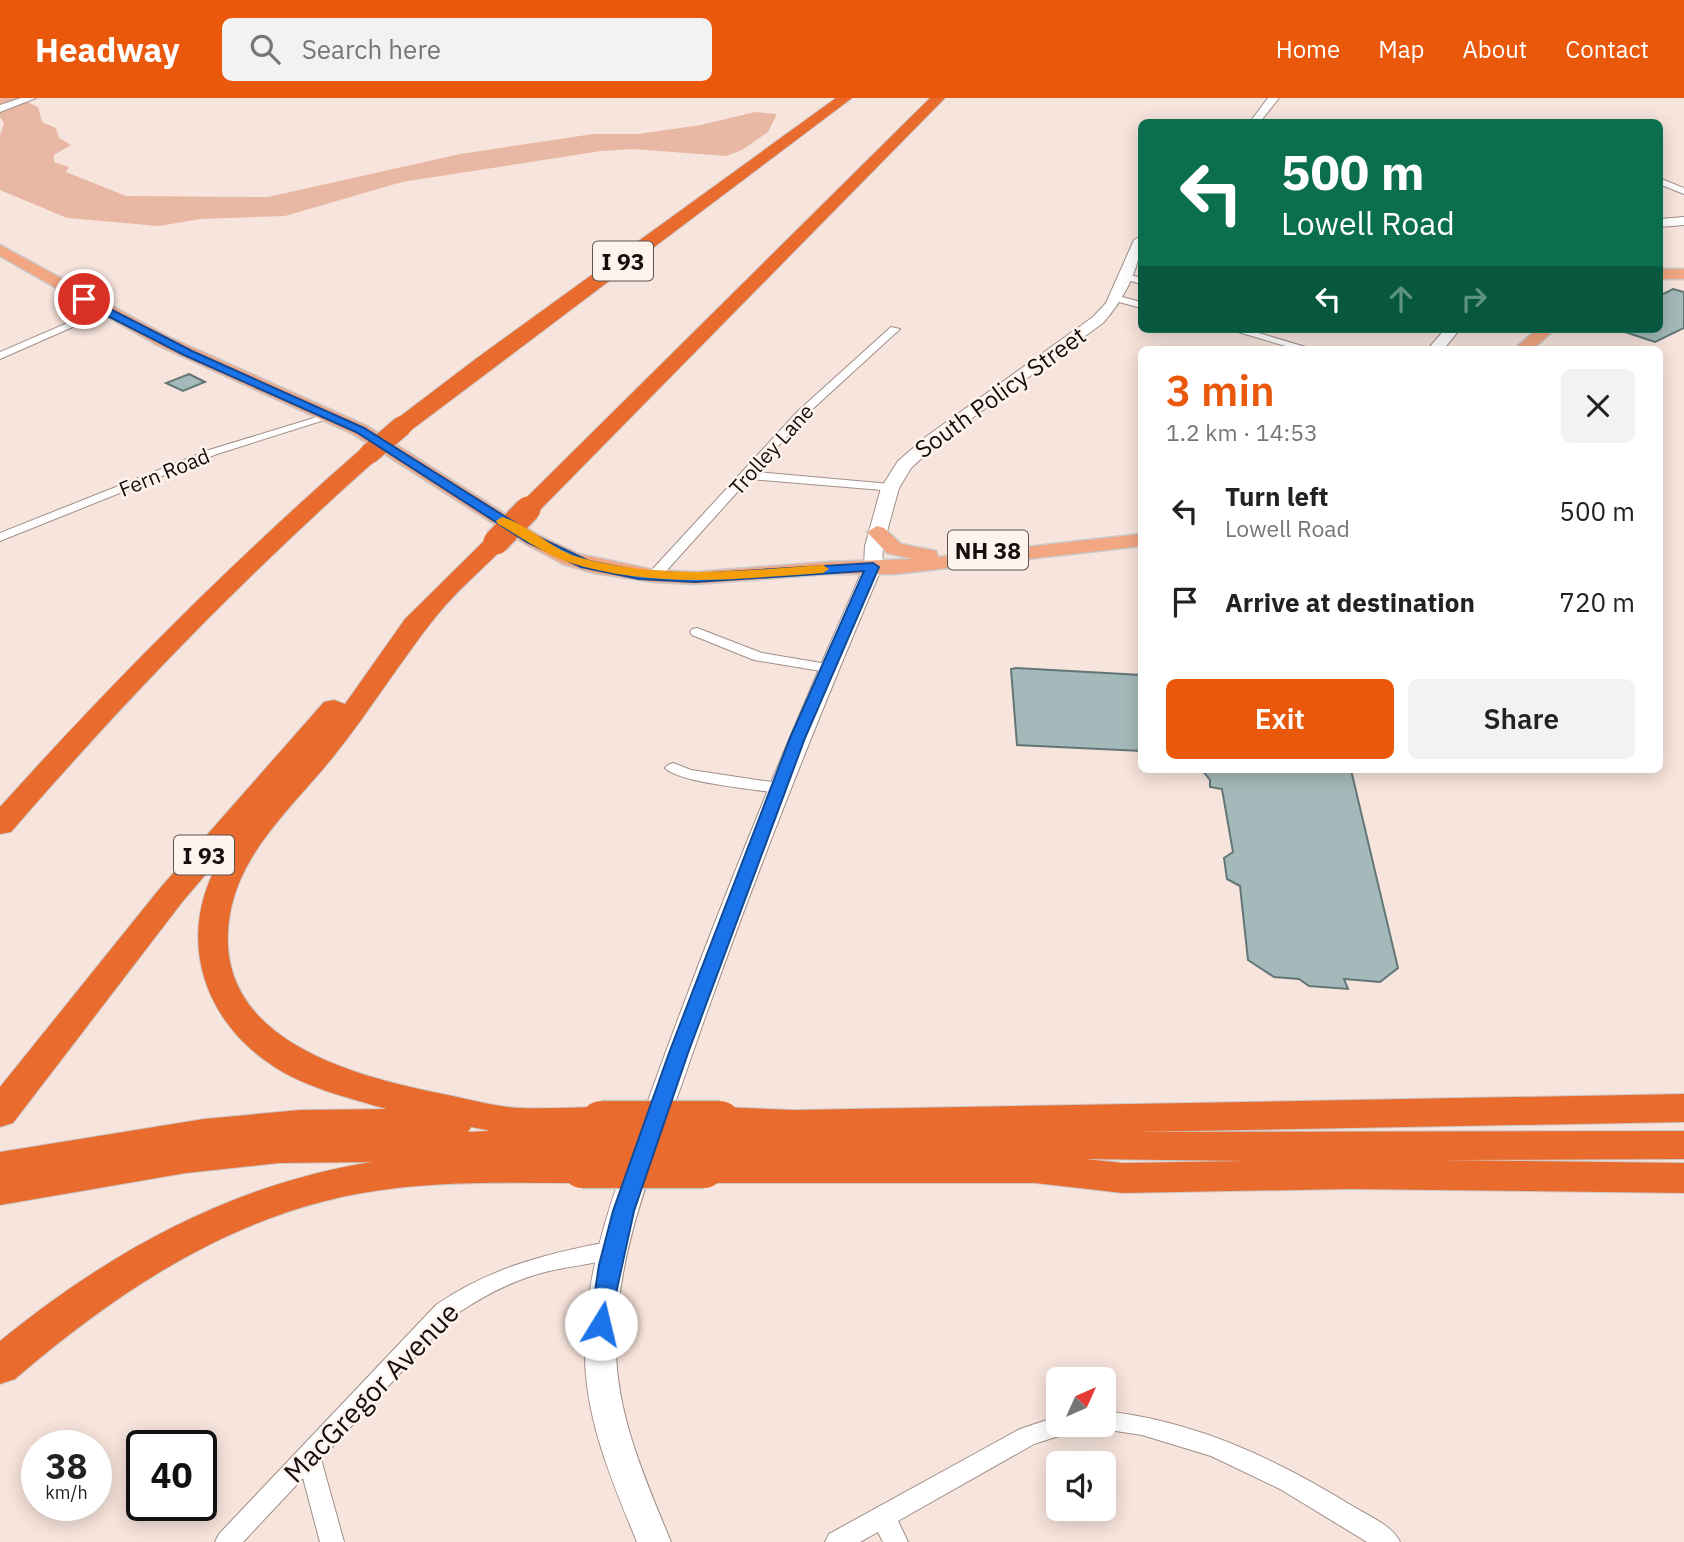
<!DOCTYPE html>
<meta charset="utf-8">
<style>
body{margin:0;font-family:"IBM Plex Sans",sans-serif;background:#f2f2f2;color:#222;height:100vh;display:flex;flex-direction:column;font-size:26px;white-space:nowrap}
*{box-sizing:border-box;margin:0}
p{font-size:23px;color:#767676}
.icon{flex:none;width:38px;height:38px;fill:none;stroke:currentColor;stroke-width:2;stroke-linecap:round;stroke-linejoin:round}
.map{position:relative;flex:1;overflow:hidden}
.panel{position:absolute;left:1138px;top:248px;width:525px;height:427px;display:flex;flex-direction:column;background:#fff;border-radius:10px;box-shadow:0 4px 18px #0003}
.panel>*{flex:none}
.top-card{position:absolute;left:1138px;top:21px;width:525px;height:214px;border-radius:10px;box-shadow:0 4px 18px #0003;background:#0b6e4f;color:#fff;overflow:hidden}
.needle{width:46px;rotate:45deg}
.fabs{position:absolute;left:1046px;top:1269px;display:grid;gap:14px}
.fabs a{display:grid;place-items:center;width:70px;height:70px;border-radius:10px;background:#fff;box-shadow:0 4px 18px #0003;font-size:35px}
.speed{position:absolute;left:21px;top:1332px;display:flex;gap:14px;font-size:35px;font-weight:700;text-align:center}
.speed>*{display:grid;place-content:center;width:91px;height:91px;border-radius:50%;background:#fff;box-shadow:0 4px 18px #0003;line-height:1}
.speed small{font-size:18px;font-weight:400}
.speed .limit{border:4px solid #111;border-radius:10px;background:#fff;color:#111}
.pin{position:absolute;display:grid;place-items:center;width:60px;height:60px;color:#fff;margin:-30px;border:4px solid #fff;border-radius:50%;box-shadow:0 2px 7px #0007}
.me{position:absolute;width:77px;margin:-38px;rotate:9deg;stroke-linejoin:round;filter:drop-shadow(0 0 5px #0008)}
.turn{display:flex;align-items:center;gap:24px;height:147px;padding:0 28px;font-size:32px}
.turn .icon{width:91px;height:91px;stroke-width:2.5}
.turn b{display:block;font-size:49px;line-height:60px}
.lanes{display:flex;align-items:center;height:66px;padding:0 28px;background:#0003;justify-content:center;gap:35px;direction:ltr}
.lanes .off{opacity:.35}
.round{display:grid;place-items:center;flex:none;width:74px;height:74px;border-radius:10px;background:#f2f2f2}
.headline{display:flex;align-items:center;justify-content:space-between;height:119px;padding:0 28px}
h1{font-size:42px;font-weight:600;line-height:52px;color:#ea580c}
.primary-button{display:flex;gap:14px;margin-top:auto;padding:14px 28px}
.primary-button a{flex:1;height:80px;border-radius:10px;background:#ea580c;color:#fff;font-size:28px;font-weight:600;line-height:80px;text-align:center}
.primary-button a+a{background:#f2f2f2;color:#222}
ul{padding:0;list-style:none}
li{display:flex;align-items:center;gap:21px;height:91px;padding:0 28px}
li div{flex:1}
li b{display:block;font-size:26px}
li em{font-style:normal}
header{display:flex;align-items:center;gap:42px;box-sizing:border-box;height:98px;padding:0 35px;background:#ea580c;color:#fff}
header strong{font-size:33px}
nav{display:flex;gap:38px;margin-inline-start:auto;font-size:24px}
.search{width:490px;height:63px;background:#f2f2f2;display:flex;align-items:center;gap:18px;box-sizing:border-box;padding:0 24px;border-radius:10px;color:#767676;font-size:26px}
.map>svg:first-child{display:block}
</style>
<header>
<strong>Headway</strong>
<div class="search"><svg class="icon" aria-label="search" viewBox="0 0 24 24"><circle cx="10" cy="10" r="6"/><path d="M15 15l6 6"/></svg>Search here</div>
<nav><a>Home</a><a>Map</a><a>About</a><a>Contact</a></nav>
</header>
<div class="map">
<svg width="1684" height="1444" viewBox="0 0 1684 1444">
<rect width="100%" height="100%" fill="#f7e4dc"/>
<!-- green -->
<path fill="#e8b8a4" d="M 0,0 L 19,0 L 38,9 L 42,24 L 56,30 L 59,40 L 71,47 L 54,57 L 54,64 L 69,69 L 66,74 L 126,98 L 268,99 L 460,56 L 593,36 L 638,36 L 701,27 L 755,14 L 777,16 L 768,34 L 742,52 L 726,58 L 633,51 L 601,53 L 402,84 L 285,118 L 200,121 L 159,128 L 67,120 L 0,92 L 0,37 L 4,25 L 0,19 Z"/>
<!-- building -->
<g fill="#a4b9b9" stroke="#627676" stroke-width="2">
<path d="M 1673,191 L 1684,194 L 1684,230 L 1655,244 L 1622,233 L 1659,231 L 1659,198 Z"/>
<path d="M 189,276 L 205,284 L 183,293 L 166,285 Z"/>
<path d="M 1016,570 L 1141,577 L 1141,653 L 1017,647 L 1011,571 Z"/>
<path d="M 1202,672 L 1351,672 L 1398,870 L 1380,884 L 1344,881 L 1348,891 L 1309,888 L 1299,881 L 1274,879 L 1248,862 L 1240,788 L 1227,781 L 1224,760 L 1233,754 L 1222,691 L 1210,689 L 1210,682 Z"/>
</g>
<g fill="none" stroke-linecap="round" stroke-linejoin="round">
<!-- street casing -->
<g stroke="#a08f88" stroke-width="2">
<g id="street">
<path d="M 1659,80 L 1684,90 L 1684,96 L 1659,86 Z"/>
<path d="M 1124,175 L 1141,180 L 1141,186 L 1121,180 L 1119,178 Z"/>
<path d="M 1115,197 L 1141,204 L 1141,210 L 1112,202 L 1112,198 Z"/>
<path d="M 100,211 L 109,213 L 0,261 L 0,254 Z"/>
<path d="M 891,229 L 900,231 L 806,317 L 755,374 L 890,386 L 894,387 L 894,393 L 749,381 L 659,481 L 649,481 L 649,475 L 798,313 Z"/>
<path d="M 1228,231 L 1245,231 L 1316,252 L 1299,252 Z"/>
<path d="M 327,316 L 337,318 L 217,356 L 0,443 L 0,435 L 209,352 Z"/>
<path d="M 697,530 L 762,555 L 827,566 L 834,570 L 827,574 L 754,562 L 692,537 L 690,534 L 692,531 Z"/>
<path d="M 673,665 L 691,672 L 778,685 L 786,690 L 778,695 C 754,691 680,685 665,670 L 668,667 Z"/>
<path d="M 613,1143 L 620,1146 L 623,1152 L 620,1158 C 596,1166 570,1168 545,1174 C 510,1183 481,1199 452,1219 L 321,1361 L 344,1444 L 320,1444 L 303,1380 L 243,1444 L 215,1444 L 219,1436 L 436,1207 C 491,1169 549,1155 613,1143 Z"/>
<path d="M 1104,1313 C 1196,1323 1276,1361 1354,1409 C 1369,1418 1393,1428 1400,1444 L 1367,1444 L 1280,1391 L 1211,1358 L 1142,1337 L 1096,1330 L 1094,1326 L 1104,1326 Z"/>
<path d="M 1059,1318 L 1059,1326 L 1077,1326 L 1074,1333 L 1034,1346 L 898,1423 L 908,1444 L 883,1444 L 878,1434 L 860,1444 L 825,1444 L 829,1436 L 1020,1331 Z"/>
</g>
</g>
<!-- secondary casing -->
<g stroke="#a08f88" stroke-width="2">
<g id="secondary">
<path d="M 21,0 L 36,0 L 0,14 L 0,7 Z"/>
<path d="M 1268,0 L 1279,0 L 1260,24 L 1250,24 Z"/>
<path d="M 1684,119 L 1684,127 L 1659,129 L 1659,121 Z"/>
<path d="M 1141,138 C 1141,170 1124,201 1103,225 L 939,344 L 911,370 L 899,390 L 883,448 L 882,469 C 811,636 744,805 685,977 C 654,1065 615,1156 616,1252 C 617,1319 646,1383 671,1444 L 637,1444 C 612,1383 584,1319 585,1252 C 585,1156 625,1066 657,978 C 720,805 789,636 864,469 L 865,448 L 881,390 L 898,363 L 927,338 L 1093,219 L 1106,205 L 1134,142 Z"/>
<path d="M 1445,231 L 1460,231 L 1443,252 L 1427,252 Z"/>
</g>
</g>
<!-- primary casing -->
<g stroke="#cbcaca" stroke-width="3">
<g id="primary">
<path d="M 0,147 L 169,239 L 367,328 L 538,437 L 579,456 L 654,472 L 696,474 L 828,464 L 914,461 L 887,455 L 867,434 L 877,428 L 884,430 L 901,446 L 936,453 L 938,459 L 1141,436 L 1141,448 L 895,476 L 828,476 L 696,486 L 654,484 L 594,475 L 563,466 L 524,445 L 353,336 L 157,247 L 0,158 Z"/>
<rect x="1659" y="171" width="25" height="10"/>
<path d="M 1537,231 L 1555,231 L 1532,252 L 1513,252 Z"/>
</g>
</g>
<!-- highway casing -->
<g stroke="#cbcaca" stroke-width="2">
<g id="highway">
<path d="M 836,0 L 852,0 L 410,333 L 394,333 L 391,328 L 394,323 L 477,260 Z"/>
<path d="M 930,0 L 945,0 L 536,416 L 520,416 L 516,411 L 520,406 Z"/>
<path d="M 369,349 L 380,356 L 377,361 C 246,477 125,602 11,734 L 0,736 L 0,709 C 114,582 233,463 361,351 Z"/>
<path d="M 496,437 L 504,439 L 508,444 L 504,449 C 481,473 454,495 434,521 C 400,564 371,611 337,654 C 299,703 244,748 231,811 C 205,937 344,976 438,995 C 465,1000 494,1009 521,1010 C 548,1011 575,1009 601,1009 L 614,1013 L 619,1023 L 614,1033 L 605,1036 L 610,1046 L 605,1056 L 595,1059 L 601,1070 L 595,1080 L 582,1085 C 520,1085 458,1083 397,1090 C 248,1106 126,1186 15,1281 L 0,1286 L 0,1243 C 109,1154 232,1086 372,1064 L 279,1065 L 186,1075 L 0,1107 L 0,1054 L 204,1021 L 300,1012 L 387,1011 C 349,1000 306,990 273,968 C 198,919 175,831 224,755 L 183,803 L 13,1025 L 0,1029 L 0,989 L 161,789 L 324,604 L 334,602 L 345,606 L 405,521 L 488,439 ZM 471,1029 L 487,1032 L 488,1033 L 468,1034 Z"/>
<path d="M 1684,996 L 1684,1024 L 1134,1034 L 1684,1033 L 1684,1061 L 1437,1062 L 1684,1065 L 1684,1095 L 1349,1091 L 1123,1095 L 1035,1085 L 704,1085 L 691,1080 L 685,1070 L 691,1060 L 700,1057 L 694,1046 L 699,1036 L 708,1033 L 702,1023 L 707,1013 L 720,1009 L 795,1012 ZM 1085,1061 L 1247,1063 L 1123,1065 Z"/>
</g>
</g>
<!-- street -->
<use href="#street" fill="#fff" fill-rule="evenodd"/>
<!-- secondary -->
<use href="#secondary" fill="#fff" fill-rule="evenodd"/>
<!-- primary -->
<use href="#primary" fill="#f2a682" fill-rule="evenodd"/>
<!-- highway -->
<use href="#highway" fill="#e96b2e" fill-rule="evenodd"/>
<!-- highway-bridge-far2 casing -->
<g stroke="#cbcaca" stroke-width="22" stroke-linecap="butt">
<path id="highway-bridge-far2" d="M 369,356 L 402,328"/>
</g>
<!-- highway-bridge-far1 casing -->
<g stroke="#cbcaca" stroke-width="28" stroke-linecap="butt">
<path id="highway-bridge-far1" d="M 496,444 L 528,411"/>
</g>
<!-- highway-bridge casing -->
<g stroke="#cbcaca" stroke-width="43" stroke-linecap="butt">
<g id="highway-bridge">
<path d="M 601,1023 L 720,1023"/>
<path d="M 592,1046 L 712,1046"/>
<path d="M 582,1070 L 704,1070"/>
</g>
</g>
<!-- highway-bridge-far2 -->
<use href="#highway-bridge-far2" stroke="#e96b2e" stroke-width="20"/>
<!-- highway-bridge-far1 -->
<use href="#highway-bridge-far1" stroke="#e96b2e" stroke-width="25"/>
<!-- highway-bridge -->
<use href="#highway-bridge" stroke="#e96b2e" stroke-width="40"/>
</g>
<!-- route -->
<path fill="#1a73e8" stroke="#114b97" stroke-width="2" d="M 80,199 L 87,199 L 192,253 L 364,330 L 536,438 L 589,463 L 639,473 L 695,476 L 873,465 L 879,469 L 805,640 L 688,955 L 634,1113 L 608,1232 L 601,1235 L 593,1232 L 590,1226 L 599,1167 L 613,1113 L 669,955 L 790,640 L 864,473 L 695,484 L 639,481 L 581,469 L 527,444 L 356,334 L 184,257 L 80,204 Z"/>
<!-- slow -->
<path fill="#f59e0b" d="M 502,419 C 529,427 551,451 578,459 C 660,482 739,473 823,467 L 829,471 L 823,475 C 736,481 652,491 568,464 C 544,456 520,438 498,426 L 496,423 Z"/>
<g text-anchor="middle" dominant-baseline="central" stroke-width="5" stroke-linejoin="round" paint-order="stroke">
<!-- far-street labels -->
<g font-size="21" fill="#140e0c" stroke="#fff3ee">
<text transform="translate(771 351) rotate(-48)">Trolley Lane</text>
<text transform="translate(164 374) rotate(-22)">Fern Road</text>
</g>
<!-- shield labels -->
<g fill="#fff3ee" stroke="#5a5350" stroke-width="2">
<rect x="593" y="143.5" width="60" height="39" rx="5"/>
<rect x="948" y="432.5" width="80" height="39" rx="5"/>
<rect x="174" y="737.5" width="60" height="39" rx="5"/>
</g>
<g font-size="23" font-weight="bold" fill="#140e0c">
<text x="623" y="163">I 93</text>
<text x="988" y="452">NH 38</text>
<text x="204" y="757">I 93</text>
</g>
<!-- street labels -->
<g font-size="24" fill="#140e0c" stroke="#fff3ee">
<text transform="translate(1000 294) rotate(-36)">South Policy Street</text>
</g>
<!-- near-street labels -->
<g font-size="28" fill="#140e0c" stroke="#fff3ee">
<text transform="translate(371 1294) rotate(-46)">MacGregor Avenue</text>
</g>
</g>
</svg>
<div class="fabs">
<a><svg class="needle" viewBox="-14 -14 28 28"><path d="M0-13l5 13h-10z" fill="#e53935"/><path d="M0 13l5-13h-10z" fill="#767676"/></svg></a>
<a><svg class="icon" aria-label="sound" viewBox="0 0 24 24"><path d="M4 9h4l5-4v14l-5-4H4zM17 9q2 3 0 6"/></svg></a>
</div>
<div class="speed"><div>38<small>km/h</small></div><div class="limit">40</div></div>
<div class="pin" style="left:84px;top:201px;background:#d93025"><svg class="icon" aria-label="arrive" viewBox="0 0 24 24"><path d="M6 21V4h12l-3 4 3 4H6"/></svg></div>
<svg class="me" style="left:601px;top:1226px" viewBox="-20 -20 40 40"><circle r="19" fill="#fff"/><path d="M0-13L10 11 0 6-10 11z" fill="#1a73e8"/></svg>
<div class="top-card">
<div class="turn"><svg class="icon" aria-label="left" viewBox="0 0 24 24"><path d="M17 20v-9H6M10 6l-5 5 5 5"/></svg><div><b>500 m</b>Lowell Road</div></div>
<div class="lanes"><svg class="icon" aria-label="left" viewBox="0 0 24 24"><path d="M17 20v-9H6M10 6l-5 5 5 5"/></svg><svg class="icon off" aria-label="ahead" viewBox="0 0 24 24"><path d="M12 20V5M6 11l6-6 6 6"/></svg><svg class="icon off" aria-label="right" viewBox="0 0 24 24"><path d="M7 20v-9h11M14 6l5 5-5 5"/></svg></div>
</div>
<section class="panel">
<div class="headline"><div><h1>3 min</h1><p>1.2 km · 14:53</p></div><a class="round"><svg class="icon" aria-label="close" viewBox="0 0 24 24"><path d="M6 6l12 12M18 6L6 18"/></svg></a></div>
<ul>
<li><svg class="icon" aria-label="left" viewBox="0 0 24 24"><path d="M17 20v-9H6M10 6l-5 5 5 5"/></svg><div><b>Turn left</b><p>Lowell Road</p></div><em>500 m</em></li>
<li><svg class="icon" aria-label="arrive" viewBox="0 0 24 24"><path d="M6 21V4h12l-3 4 3 4H6"/></svg><div><b>Arrive at destination</b></div><em>720 m</em></li>
</ul>
<div class="primary-button"><a>Exit</a><a>Share</a></div>
</section>
</div>
